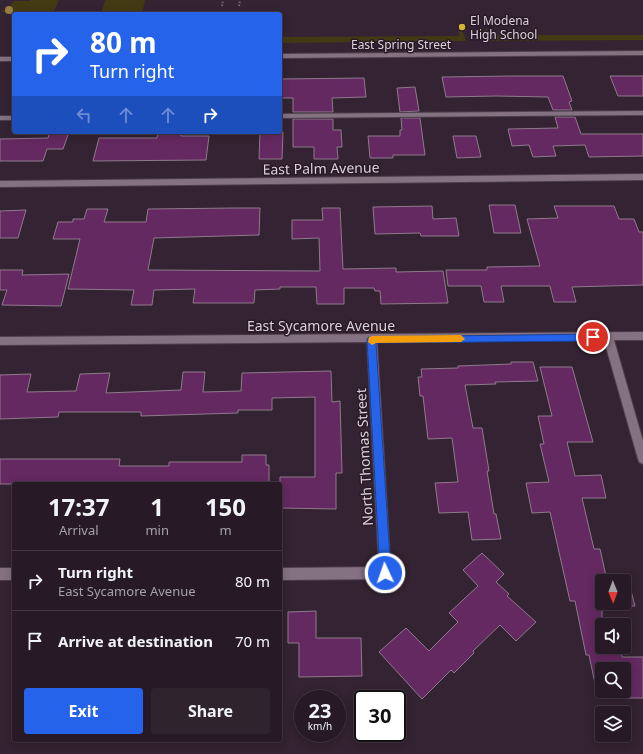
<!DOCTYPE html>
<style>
body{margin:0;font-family:"Noto Sans",sans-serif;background:#2f232e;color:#f1f3f6;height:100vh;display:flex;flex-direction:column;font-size:15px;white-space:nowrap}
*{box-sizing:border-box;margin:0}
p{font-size:13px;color:#a4a1a7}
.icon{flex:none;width:22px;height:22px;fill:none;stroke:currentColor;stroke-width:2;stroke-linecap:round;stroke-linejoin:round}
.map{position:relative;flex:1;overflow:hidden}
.drawer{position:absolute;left:12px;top:482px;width:270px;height:260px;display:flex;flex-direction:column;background:#271a26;border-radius:4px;box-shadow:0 2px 10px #0003,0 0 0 1px #433843}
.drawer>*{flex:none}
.guide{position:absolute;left:12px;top:12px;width:270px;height:122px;border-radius:4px;box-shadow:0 2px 10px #0003,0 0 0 1px #433843;background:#2563eb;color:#fff;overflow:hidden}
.needle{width:26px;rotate:179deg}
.controls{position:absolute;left:595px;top:574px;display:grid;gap:8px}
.controls a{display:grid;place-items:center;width:36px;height:36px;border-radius:4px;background:#271a26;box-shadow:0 2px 10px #0003,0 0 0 1px #433843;font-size:20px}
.speed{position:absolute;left:294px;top:690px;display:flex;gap:8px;font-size:20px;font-weight:700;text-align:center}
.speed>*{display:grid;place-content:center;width:52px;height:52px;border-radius:50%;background:#271a26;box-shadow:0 2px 10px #0003,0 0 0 1px #433843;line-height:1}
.speed small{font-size:10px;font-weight:400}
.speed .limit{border:2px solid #111;border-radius:6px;background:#fff;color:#111}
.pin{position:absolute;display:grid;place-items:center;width:34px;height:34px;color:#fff;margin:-17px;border:2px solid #fff;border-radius:50%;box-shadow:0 1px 4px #0007}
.me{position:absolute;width:44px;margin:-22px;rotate:357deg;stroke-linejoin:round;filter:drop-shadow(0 0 3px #0008)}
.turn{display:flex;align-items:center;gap:14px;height:84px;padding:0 12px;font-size:18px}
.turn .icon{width:52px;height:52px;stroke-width:2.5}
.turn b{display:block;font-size:28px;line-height:34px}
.lanes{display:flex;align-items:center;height:38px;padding:0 12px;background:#0003;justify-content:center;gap:20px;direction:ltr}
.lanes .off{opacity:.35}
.eta{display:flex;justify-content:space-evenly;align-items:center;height:68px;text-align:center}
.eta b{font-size:24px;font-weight:700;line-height:28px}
.cta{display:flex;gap:8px;margin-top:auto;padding:8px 12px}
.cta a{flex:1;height:46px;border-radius:4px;background:#2563eb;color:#fff;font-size:16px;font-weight:700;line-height:46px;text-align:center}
.cta a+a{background:#2f232e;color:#f1f3f6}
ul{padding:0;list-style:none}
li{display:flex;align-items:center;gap:12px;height:60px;padding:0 12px;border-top:1px solid #433843}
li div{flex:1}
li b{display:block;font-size:15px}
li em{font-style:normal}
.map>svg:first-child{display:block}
</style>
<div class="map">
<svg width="643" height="754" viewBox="0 0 643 754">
<rect width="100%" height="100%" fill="#342332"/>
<!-- green -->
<g fill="#433a14">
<path d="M 31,0 L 59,0 L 53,14 L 14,14 L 14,16 L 1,11 L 10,7 L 13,1 L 30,1 Z"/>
<path d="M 105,0 L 145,0 L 142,14 L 101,14 Z"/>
<path d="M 458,29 L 463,32 L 466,41 L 280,43 L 280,37 L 459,36 Z"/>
<path d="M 487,29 L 489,35 L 643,35 L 643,40 L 485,41 L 483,31 Z"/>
</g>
<!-- building -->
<g fill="#642960" stroke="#8e7a8c" fill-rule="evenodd">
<path d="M 512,76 L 563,76 L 572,101 L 569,102 L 572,110 L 553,110 L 548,97 L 496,96 L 446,97 L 442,77 Z"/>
<path d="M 610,76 L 643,76 L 643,96 L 618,96 Z"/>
<path d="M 364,78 L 366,97 L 332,98 L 333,112 L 293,112 L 293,98 L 280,98 L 280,79 Z"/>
<path d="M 415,87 L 419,111 L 400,112 L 397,88 Z"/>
<path d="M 555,117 L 575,117 L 581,134 L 643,134 L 643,156 L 589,157 L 585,145 L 553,146 L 556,156 L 533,157 L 529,145 L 512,146 L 508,129 L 558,128 Z"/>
<path d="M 401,118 L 420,118 L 425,155 L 393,155 L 393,158 L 370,158 L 368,136 L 400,136 L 400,130 L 402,130 Z"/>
<path d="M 293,119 L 333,119 L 333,130 L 341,130 L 342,147 L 337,147 L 338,159 L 314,159 L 314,147 L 293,147 Z"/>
<path d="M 50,132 L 69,132 L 63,149 L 47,149 L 43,161 L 0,161 L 0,139 L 48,138 Z"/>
<path d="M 158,132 L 181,132 L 181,136 L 209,136 L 206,160 L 93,161 L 99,138 L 157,138 Z"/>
<path d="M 260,132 L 283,132 L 282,159 L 259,159 Z"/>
<path d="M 453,136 L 476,136 L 481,157 L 457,158 Z"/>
<path d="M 489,205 L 515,205 L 521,233 L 494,233 Z"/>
<path d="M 432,206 L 433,219 L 456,218 L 459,236 L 421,236 L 420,233 L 375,234 L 373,207 Z"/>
<path d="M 554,206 L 614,206 L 619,219 L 634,219 L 639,232 L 643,232 L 643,285 L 572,287 L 576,302 L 554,302 L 550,286 L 501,286 L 504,302 L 484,302 L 481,286 L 448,286 L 446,270 L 487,270 L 487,267 L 540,266 L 527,219 L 558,218 Z"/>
<path d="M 235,208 L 260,208 L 259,235 L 154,238 L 148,270 L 320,271 L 319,238 L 292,239 L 292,220 L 323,220 L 322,208 L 340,208 L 343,269 L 396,268 L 396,272 L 443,271 L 448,303 L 381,304 L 380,291 L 375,291 L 374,288 L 344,288 L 344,304 L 317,304 L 316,287 L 280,287 L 280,289 L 255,290 L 254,303 L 193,303 L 195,289 L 154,290 L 152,305 L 131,305 L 134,290 L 68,289 L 80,239 L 53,239 L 58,222 L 73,222 L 73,219 L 84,219 L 87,209 L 108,209 L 104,222 L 146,222 L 148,209 Z"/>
<path d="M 26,210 L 18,238 L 0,238 L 0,211 Z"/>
<path d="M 0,270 L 23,270 L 22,275 L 69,274 L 61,306 L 2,305 L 7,290 L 0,290 Z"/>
<path d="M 511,362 L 533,362 L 538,381 L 495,382 L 496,384 L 465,385 L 473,428 L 482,428 L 489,471 L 487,471 L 494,514 L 496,514 L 501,539 L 472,540 L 468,512 L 439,513 L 435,483 L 458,482 L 452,438 L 428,439 L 423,396 L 420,396 L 418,377 L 422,377 L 421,369 L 458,368 L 458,366 L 511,364 Z"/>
<path d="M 540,367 L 572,367 L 593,442 L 567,442 L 575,476 L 601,475 L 606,498 L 582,498 L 594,549 L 600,549 L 606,576 L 627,576 L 635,606 L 602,606 L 602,647 L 620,648 L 622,657 L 643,657 L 643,698 L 598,698 L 589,655 L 586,655 L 575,601 L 570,601 L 550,512 L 532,513 L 526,483 L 549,482 L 540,444 L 544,444 L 538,416 L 552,416 ZM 602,581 L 624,581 L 624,603 L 602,603 ZM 602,669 L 624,669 L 624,691 L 602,691 Z"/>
<path d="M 331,371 L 332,402 L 340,401 L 342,473 L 336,473 L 336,509 L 280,508 L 280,477 L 315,477 L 315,397 L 272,398 L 272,410 L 238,410 L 238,413 L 141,416 L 141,412 L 59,412 L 58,417 L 0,419 L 0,375 L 31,374 L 27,392 L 76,391 L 80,374 L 110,373 L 106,393 L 181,390 L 183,372 L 205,372 L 203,392 L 241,391 L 242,373 Z"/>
<path d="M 242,455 L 266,455 L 266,465 L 269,465 L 269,484 L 0,484 L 0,459 L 120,459 L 119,466 L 169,466 L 169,462 L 242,462 Z"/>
<path d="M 482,553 L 504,574 L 496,582 L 509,594 L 507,596 L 536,622 L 516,641 L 500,625 L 473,651 L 474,653 L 454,673 L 451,670 L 422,699 L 379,652 L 406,628 L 429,651 L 458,622 L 449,613 L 478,586 L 463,570 Z"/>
<path d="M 316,611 L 316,638 L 361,638 L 362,676 L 299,677 L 299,643 L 288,643 L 288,612 Z"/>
</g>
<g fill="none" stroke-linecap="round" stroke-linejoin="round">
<!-- lane casing -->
<g stroke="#4d3f4c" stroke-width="2">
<g id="lane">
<path d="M 643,111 L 643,115 L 280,118 L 280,114 Z"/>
<rect x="0" y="116" width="14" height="4"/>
</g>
</g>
<!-- street casing -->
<g stroke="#4d3f4c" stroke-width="2">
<g id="street">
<path d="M 643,174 L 643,180 L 0,187 L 0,181 Z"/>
<path d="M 643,332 L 643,340 L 614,340 L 643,441 L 643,464 L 639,462 L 638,459 L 604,340 L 377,342 L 391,573 L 389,577 L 385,579 L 280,580 L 280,568 L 379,567 L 367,342 L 0,345 L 0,337 Z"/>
<rect x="0" y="568" width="14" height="12"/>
</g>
</g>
<!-- secondary casing -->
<g stroke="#4d3f4c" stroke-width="2">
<g id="secondary">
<path d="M 643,51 L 643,55 L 280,58 L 280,54 Z"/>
<rect x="0" y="57" width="14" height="4"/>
</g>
</g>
<!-- path -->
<g stroke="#776976" stroke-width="2" stroke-dasharray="1.5 1.5" stroke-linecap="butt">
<path d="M 222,6 L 223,0"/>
<path d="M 239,6 L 240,0"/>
</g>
<!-- lane -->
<use href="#lane" fill="#847182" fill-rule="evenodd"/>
<!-- street -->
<use href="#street" fill="#847182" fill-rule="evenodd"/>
<!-- secondary -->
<use href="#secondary" fill="#847182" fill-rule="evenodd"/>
</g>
<!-- trees -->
<circle fill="#967e40" cx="9" cy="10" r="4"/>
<!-- route -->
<path fill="#2563eb" stroke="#184099" d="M 593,334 L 597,337 L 593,341 L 376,343 L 391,573 L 389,577 L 385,579 L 381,577 L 380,573 L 367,339 L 369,337 Z"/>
<!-- slow -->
<path fill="#f59e0b" d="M 461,335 L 465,339 L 461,342 L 376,343 L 372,345 L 368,342 L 369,337 L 372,336 Z"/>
<!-- markers -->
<circle fill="#d3b635" stroke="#291a28" stroke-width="1.5" cx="462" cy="27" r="4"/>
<g text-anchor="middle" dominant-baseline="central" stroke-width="3" stroke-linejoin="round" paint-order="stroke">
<!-- far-poi labels -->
<g font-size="12" fill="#dcd1db" stroke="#291a28" text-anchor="start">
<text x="470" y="20">El Modena<tspan x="470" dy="14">High School</tspan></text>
</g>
<!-- far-street labels -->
<g font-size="12" fill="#dcd1db" stroke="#291a28">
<text x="401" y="44">East Spring Street</text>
</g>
<!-- street labels -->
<g font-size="14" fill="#dcd1db" stroke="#291a28">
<text transform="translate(321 168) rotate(-1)">East Palm Avenue</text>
<text x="321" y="325">East Sycamore Avenue</text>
<text transform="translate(364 457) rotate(-93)">North Thomas Street</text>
</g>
</g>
</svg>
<div class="controls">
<a><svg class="needle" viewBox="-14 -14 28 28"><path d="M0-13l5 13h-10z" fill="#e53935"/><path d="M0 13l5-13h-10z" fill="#a4a1a7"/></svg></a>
<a><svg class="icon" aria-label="sound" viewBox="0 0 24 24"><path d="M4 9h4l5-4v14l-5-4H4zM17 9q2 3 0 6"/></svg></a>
<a><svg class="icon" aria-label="search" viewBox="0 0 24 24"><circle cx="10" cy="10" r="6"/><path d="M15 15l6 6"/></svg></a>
<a><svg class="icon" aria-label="layers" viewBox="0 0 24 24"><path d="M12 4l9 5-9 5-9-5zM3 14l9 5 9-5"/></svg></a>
</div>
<div class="speed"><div>23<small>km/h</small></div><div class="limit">30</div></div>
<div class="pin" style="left:593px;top:337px;background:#d93025"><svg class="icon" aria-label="arrive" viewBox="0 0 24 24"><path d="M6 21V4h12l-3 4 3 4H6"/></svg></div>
<svg class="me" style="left:385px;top:573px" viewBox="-20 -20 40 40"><circle r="17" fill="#2563eb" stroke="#fff" stroke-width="3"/><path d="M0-11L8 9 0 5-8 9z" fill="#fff"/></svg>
<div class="guide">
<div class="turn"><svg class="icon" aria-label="right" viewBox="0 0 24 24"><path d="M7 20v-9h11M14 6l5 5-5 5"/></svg><div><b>80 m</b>Turn right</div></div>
<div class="lanes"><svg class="icon off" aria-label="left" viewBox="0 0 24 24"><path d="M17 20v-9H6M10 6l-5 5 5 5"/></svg><svg class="icon off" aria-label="ahead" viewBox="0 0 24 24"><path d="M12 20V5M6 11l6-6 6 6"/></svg><svg class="icon off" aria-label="ahead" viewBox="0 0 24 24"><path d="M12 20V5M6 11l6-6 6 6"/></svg><svg class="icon" aria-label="right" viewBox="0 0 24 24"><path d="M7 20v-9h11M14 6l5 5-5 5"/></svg></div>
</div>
<section class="drawer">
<div class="eta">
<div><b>17:37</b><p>Arrival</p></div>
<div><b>1</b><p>min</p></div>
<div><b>150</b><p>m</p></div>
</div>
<ul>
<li><svg class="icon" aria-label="right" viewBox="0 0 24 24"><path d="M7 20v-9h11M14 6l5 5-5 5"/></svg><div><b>Turn right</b><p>East Sycamore Avenue</p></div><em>80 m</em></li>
<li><svg class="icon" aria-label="arrive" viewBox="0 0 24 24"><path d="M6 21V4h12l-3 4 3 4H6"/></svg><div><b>Arrive at destination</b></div><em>70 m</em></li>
</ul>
<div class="cta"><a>Exit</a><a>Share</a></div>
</section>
</div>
